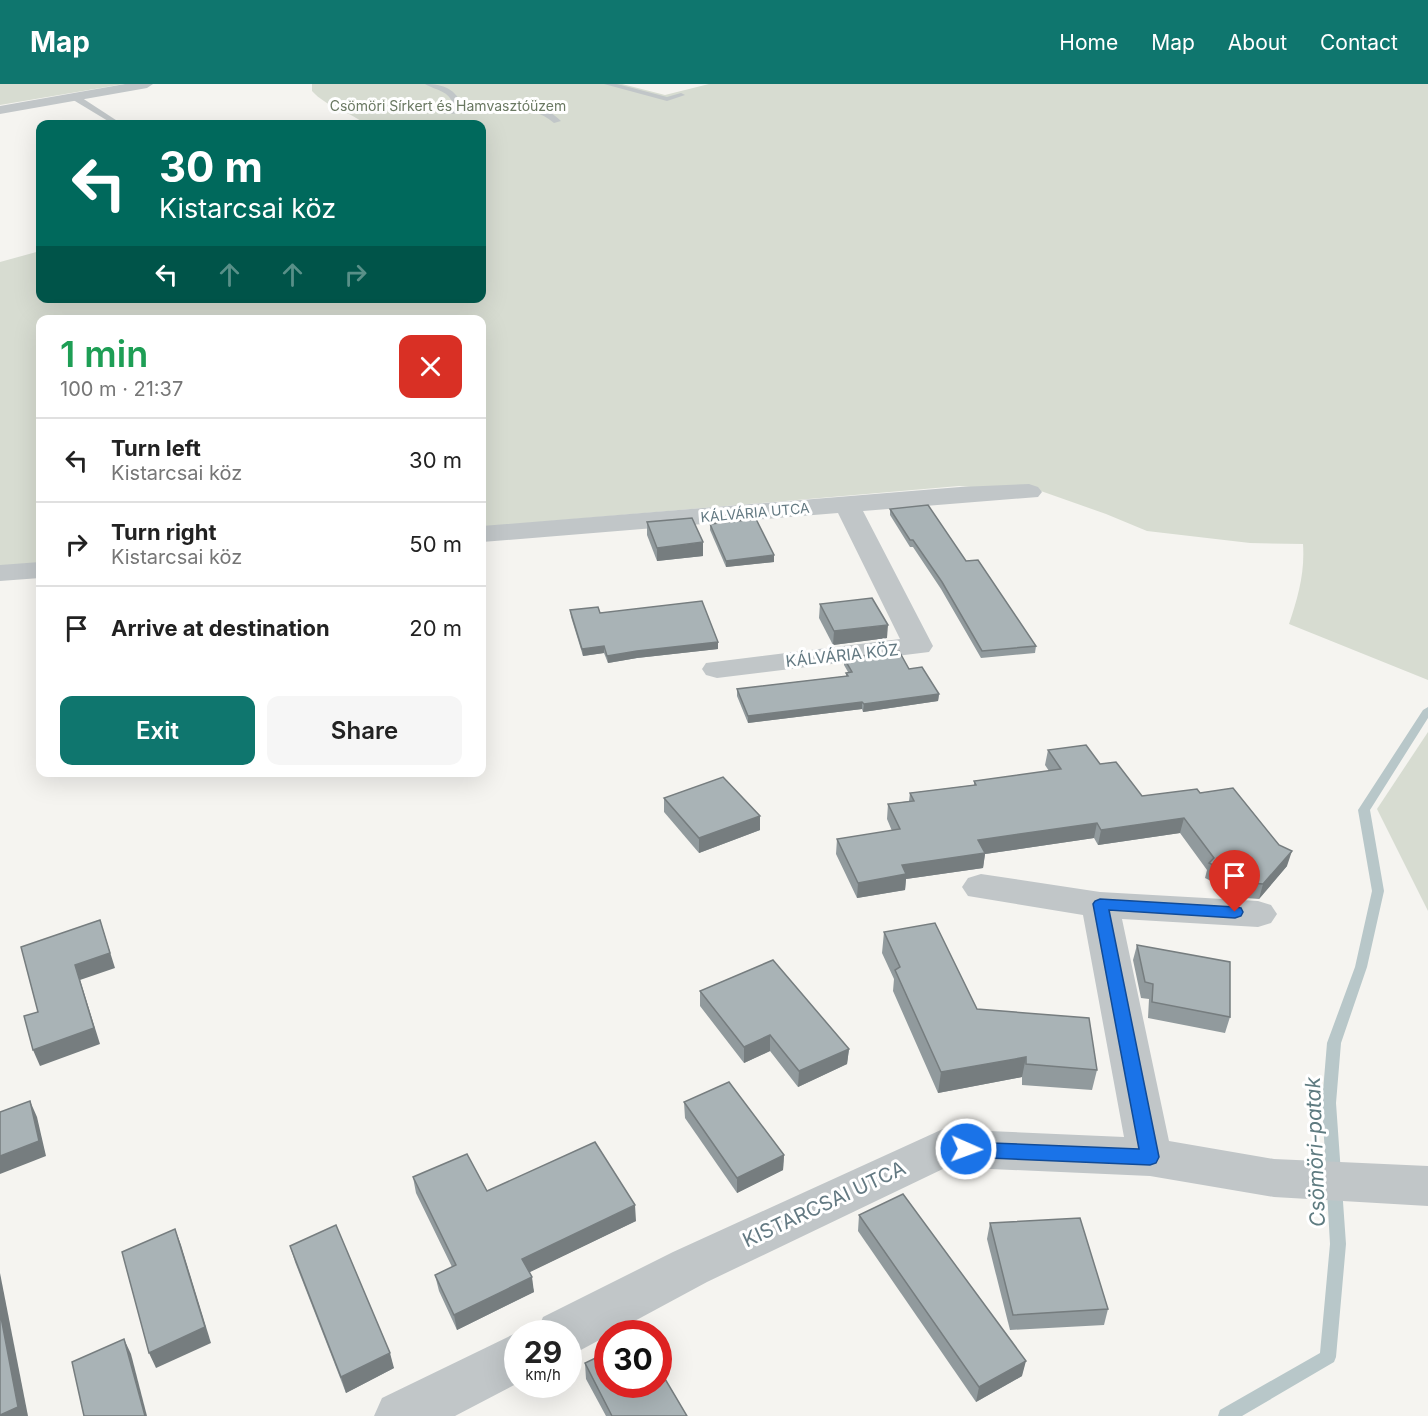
<!DOCTYPE html>
<meta charset="utf-8">
<style>
body{margin:0;font-family:Inter,sans-serif;background:#f6f6f6;color:#222;height:100vh;display:flex;flex-direction:column;font-size:22px;white-space:nowrap}
*{box-sizing:border-box;margin:0}
p{font-size:20px;color:#767676}
.icon{flex:none;width:33px;height:33px;fill:none;stroke:currentColor;stroke-width:2;stroke-linecap:round;stroke-linejoin:round}
.map{position:relative;flex:1;overflow:hidden}
.side{position:absolute;left:36px;top:231px;width:450px;height:462px;display:flex;flex-direction:column;background:#fff;border-radius:12px;box-shadow:0 6px 24px #0002}
.side>*{flex:none}
.guide{position:absolute;left:36px;top:36px;width:450px;height:183px;border-radius:12px;box-shadow:0 6px 24px #0002;background:#00695c;color:#fff;overflow:hidden}
.speed{position:absolute;left:504px;top:1236px;display:flex;gap:12px;font-size:30px;font-weight:700;text-align:center}
.speed>*{display:grid;place-content:center;width:78px;height:78px;border-radius:50%;background:#fff;box-shadow:0 6px 24px #0002;line-height:1}
.speed small{font-size:15px;font-weight:400}
.speed .limit{border:9px solid #d22;background:#fff;color:#111}
.pin{position:absolute;display:grid;place-items:center;width:51px;height:51px;color:#fff;margin:-62px -26px;border-radius:50% 50% 50% 0;rotate:-45deg;box-shadow:0 0 6px #0007}
.pin .icon{rotate:45deg}
.me{position:absolute;width:66px;margin:-33px;rotate:92deg;stroke-linejoin:round;filter:drop-shadow(0 0 4px #0008)}
.turn{display:flex;align-items:center;gap:21px;height:126px;padding:0 24px;font-size:27px}
.turn .icon{width:78px;height:78px;stroke-width:2.5}
.turn b{display:block;font-size:42px;line-height:51px}
.lanes{display:flex;align-items:center;height:57px;padding:0 24px;background:#0003;justify-content:center;gap:30px;direction:ltr}
.lanes .off{opacity:.35}
.round{display:grid;place-items:center;flex:none;width:63px;height:63px;border-radius:12px;background:#f6f6f6}
.overview{display:flex;align-items:center;justify-content:space-between;height:102px;padding:0 24px}
h1{font-size:36px;font-weight:600;line-height:45px;color:#1e9e55}
.primary-button{display:flex;gap:12px;margin-top:auto;padding:12px 24px}
.primary-button a{flex:1;height:69px;border-radius:12px;background:#0f766e;color:#fff;font-size:24px;font-weight:600;line-height:69px;text-align:center}
.primary-button a+a{background:#f6f6f6;color:#222}
ul{padding:0;list-style:none}
li{display:flex;align-items:center;gap:18px;height:84px;padding:0 24px;border-top:2px solid #e0e0e0}
li div{flex:1}
li b{display:block;font-size:22px}
li em{font-style:normal}
header{display:flex;align-items:center;gap:36px;box-sizing:border-box;height:84px;padding:0 30px;background:#0f766e;color:#fff}
header strong{font-size:28px}
nav{display:flex;gap:33px;margin-inline-start:auto;font-size:21px}
.map>svg:first-child{display:block}
</style>
<header>
<strong>Map</strong>
<nav><a>Home</a><a>Map</a><a>About</a><a>Contact</a></nav>
</header>
<div class="map">
<svg width="1428" height="1332" viewBox="0 0 1428 1332">
<rect width="100%" height="100%" fill="#f5f4f0"/>
<!-- green -->
<g fill="#d7dcd1">
<path d="M 0,0 L 124,0 L 0,21 Z"/>
<path d="M 312,0 L 622,0 L 665,11 L 709,0 L 1428,0 L 1428,596 L 1289,540 C 1298,513 1305,489 1303,460 L 1250,459 L 1147,447 L 1106,430 L 1038,406 L 1029,408 L 959,402 L 482,443 L 482,236 L 40,236 L 40,480 L 0,484 L 0,178 L 40,167 L 40,214 L 482,214 L 482,40 L 365,40 C 349,27 326,23 312,7 Z"/>
<path d="M 1428,648 L 1428,827 L 1377,725 Z"/>
</g>
<g fill="none" stroke-linecap="round" stroke-linejoin="round">
<!-- stream -->
<path fill="#b8c7c9" fill-rule="evenodd" d="M 1428,623 L 1428,634 L 1370,726 L 1384,807 L 1367,883 L 1341,959 L 1336,1019 L 1346,1160 L 1336,1273 L 1334,1278 L 1242,1332 L 1218,1332 L 1220,1326 L 1320,1269 L 1330,1160 L 1322,1019 L 1327,959 L 1355,883 L 1372,807 L 1358,726 L 1423,626 Z"/>
<!-- lane -->
<g fill="#c1c6c8" fill-rule="evenodd">
<path d="M 425,0 C 443,0 457,5 462,23 C 493,19 536,11 561,37 L 554,39 C 532,20 498,21 470,27 C 460,29 453,31 442,29 L 442,25 L 454,22 C 449,6 437,7 425,0 Z"/>
<path d="M 604,0 L 617,0 L 667,13 L 681,9 L 685,11 L 667,17 Z"/>
<path d="M 70,10 L 76,10 L 122,40 L 113,40 L 70,14 Z"/>
</g>
<!-- street -->
<g fill="#c1c6c8" fill-rule="evenodd">
<path d="M 125,0 L 153,0 L 147,4 L 0,30 L 0,22 Z"/>
<path d="M 1029,400 L 1038,403 L 1042,408 L 1038,413 L 863,427 L 933,562 L 929,568 L 717,594 L 706,591 L 702,585 L 706,579 L 900,555 L 838,429 L 482,458 L 482,442 L 960,403 Z"/>
<path d="M 40,478 L 40,494 L 0,497 L 0,481 Z"/>
<path d="M 981,790 L 1100,808 L 1258,817 L 1271,821 L 1277,830 L 1271,839 L 1258,843 L 1122,835 L 1169,1057 L 1274,1075 L 1428,1082 L 1428,1122 L 1274,1113 L 1150,1092 L 947,1083 L 707,1198 L 579,1267 L 568,1271 L 568,1250 L 536,1250 L 543,1233 L 673,1168 L 943,1045 L 1124,1053 L 1083,831 L 968,812 L 962,803 L 968,794 Z"/>
<path d="M 518,1248 L 523,1250 L 518,1250 L 518,1299 L 455,1332 L 374,1332 L 382,1314 Z"/>
</g>
</g>
<!-- wall -->
<g fill="#919a9d">
<path d="M 890,425 L 966,477 L 1036,562 L 1035,569 L 981,574 L 941,505 L 913,463 L 910,463 L 890,431 Z"/>
<path d="M 647,438 L 703,472 L 657,477 L 647,451 Z"/>
<path d="M 710,440 L 774,478 L 726,483 L 710,446 Z"/>
<path d="M 820,520 L 887,554 L 833,561 L 819,534 Z"/>
<path d="M 570,526 L 600,529 L 718,558 L 718,565 L 637,574 L 608,579 L 604,569 L 583,572 L 571,533 Z"/>
<path d="M 844,574 L 909,585 L 939,610 L 938,617 L 863,628 L 862,625 L 748,639 L 737,612 L 737,605 L 846,592 L 846,589 L 848,588 L 844,581 Z"/>
<path d="M 1048,666 L 1100,680 L 1142,712 L 1200,709 L 1287,782 L 1259,815 L 1246,814 L 1205,794 L 1207,786 L 1180,749 L 1098,761 L 1094,754 L 985,770 L 983,784 L 906,795 L 905,806 L 857,814 L 836,770 L 837,755 L 892,747 L 887,735 L 888,720 L 909,717 L 910,709 L 974,701 L 974,697 L 1049,687 L 1045,681 Z"/>
<path d="M 664,714 L 760,732 L 760,746 L 699,769 L 664,728 Z"/>
<path d="M 884,848 L 977,925 L 1097,986 L 1092,1006 L 1022,1001 L 1022,993 L 938,1009 L 893,907 L 894,895 L 882,869 Z"/>
<path d="M 1137,861 L 1230,933 L 1225,949 L 1148,934 L 1149,915 L 1141,914 L 1133,876 Z"/>
<path d="M 700,907 L 849,965 L 847,980 L 798,1003 L 770,967 L 744,979 L 700,922 Z"/>
<path d="M 684,1018 L 784,1071 L 783,1086 L 737,1109 L 685,1034 Z"/>
<path d="M 413,1093 L 487,1107 L 636,1137 L 529,1188 L 534,1208 L 457,1246 L 439,1207 L 435,1191 L 452,1183 L 416,1109 Z"/>
<path d="M 859,1131 L 1022,1292 L 976,1318 L 858,1147 Z"/>
<path d="M 990,1139 L 1108,1225 L 1104,1241 L 1010,1246 L 987,1155 Z"/>
<path d="M 290,1162 L 394,1284 L 346,1309 L 295,1178 Z"/>
<path d="M 585,1279 L 687,1332 L 606,1332 L 586,1295 Z"/>
</g>
<!-- shaded-wall -->
<g fill="#767d7f">
<path d="M 703,458 L 703,472 L 657,477 L 657,464 Z"/>
<path d="M 774,471 L 774,478 L 726,483 L 726,477 Z"/>
<path d="M 888,541 L 887,554 L 833,561 L 834,547 Z"/>
<path d="M 718,558 L 718,565 L 637,574 L 608,579 L 607,572 L 637,567 Z"/>
<path d="M 604,562 L 604,569 L 583,572 L 582,565 Z"/>
<path d="M 939,610 L 938,617 L 863,628 L 864,620 Z"/>
<path d="M 862,618 L 862,625 L 748,639 L 748,632 Z"/>
<path d="M 760,732 L 760,746 L 699,769 L 699,754 Z"/>
<path d="M 1184,734 L 1180,749 L 1098,761 L 1101,746 Z"/>
<path d="M 1097,739 L 1094,754 L 985,770 L 983,784 L 906,795 L 905,806 L 857,814 L 858,799 L 902,781 L 978,756 Z"/>
<path d="M 1292,767 L 1287,782 L 1259,815 L 1263,800 Z"/>
<path d="M 100,836 L 115,884 L 80,896 L 100,960 L 40,982 L 33,966 L 75,881 Z"/>
<path d="M 770,951 L 770,967 L 744,979 L 744,963 Z"/>
<path d="M 849,965 L 847,980 L 798,1003 L 799,987 Z"/>
<path d="M 1026,973 L 1022,993 L 938,1009 L 941,988 Z"/>
<path d="M 30,1017 L 37,1033 L 46,1072 L 0,1090 L 0,1072 Z"/>
<path d="M 784,1071 L 783,1086 L 737,1109 L 737,1094 Z"/>
<path d="M 635,1121 L 636,1137 L 524,1191 L 522,1175 Z"/>
<path d="M 175,1145 L 181,1161 L 211,1259 L 156,1284 L 149,1269 Z"/>
<path d="M 0,1189 L 28,1332 L 0,1332 Z"/>
<path d="M 532,1193 L 534,1208 L 457,1246 L 454,1231 Z"/>
<path d="M 124,1255 L 131,1270 L 147,1332 L 145,1332 Z"/>
<path d="M 390,1269 L 394,1284 L 346,1309 L 341,1293 Z"/>
<path d="M 1026,1277 L 1022,1292 L 976,1318 L 979,1303 Z"/>
</g>
<!-- building -->
<g fill="#a9b3b6" stroke="#767d7f" stroke-width="1.5">
<path d="M 928,421 L 966,477 L 978,476 L 1036,562 L 982,567 L 942,498 L 913,456 L 910,456 L 890,425 Z"/>
<path d="M 692,434 L 703,458 L 657,464 L 647,438 Z"/>
<path d="M 756,435 L 774,471 L 726,477 L 710,440 Z"/>
<path d="M 872,514 L 888,541 L 834,547 L 820,520 Z"/>
<path d="M 702,517 L 718,558 L 637,567 L 607,572 L 604,562 L 582,565 L 570,526 L 598,523 L 600,529 Z"/>
<path d="M 899,567 L 909,585 L 922,583 L 939,610 L 864,620 L 862,618 L 748,632 L 737,605 L 848,592 L 846,589 L 852,588 L 844,574 Z"/>
<path d="M 1086,661 L 1100,680 L 1116,678 L 1142,712 L 1197,705 L 1200,709 L 1233,704 L 1279,761 L 1292,767 L 1263,800 L 1251,799 L 1209,779 L 1214,774 L 1184,734 L 1101,746 L 1097,739 L 978,756 L 985,769 L 902,781 L 906,790 L 858,799 L 837,755 L 900,745 L 888,720 L 914,717 L 910,709 L 976,701 L 974,697 L 1061,685 L 1048,666 Z"/>
<path d="M 723,693 L 760,732 L 699,754 L 664,714 Z"/>
<path d="M 100,836 L 110,869 L 75,881 L 94,944 L 33,966 L 24,932 L 38,928 L 21,863 Z"/>
<path d="M 935,839 L 977,925 L 1089,934 L 1097,986 L 1026,980 L 1026,973 L 941,988 L 895,886 L 900,883 L 884,848 Z"/>
<path d="M 1137,861 L 1230,878 L 1230,933 L 1152,918 L 1153,900 L 1145,898 Z"/>
<path d="M 773,876 L 849,965 L 799,987 L 770,951 L 744,963 L 700,907 Z"/>
<path d="M 729,998 L 784,1071 L 737,1094 L 684,1018 Z"/>
<path d="M 30,1017 L 39,1057 L 0,1072 L 0,1028 Z"/>
<path d="M 595,1058 L 635,1121 L 522,1175 L 532,1193 L 454,1231 L 435,1191 L 456,1181 L 413,1093 L 467,1070 L 487,1107 Z"/>
<path d="M 903,1110 L 1026,1277 L 979,1303 L 859,1131 Z"/>
<path d="M 1080,1134 L 1108,1225 L 1013,1231 L 990,1139 Z"/>
<path d="M 336,1141 L 390,1269 L 341,1293 L 290,1162 Z"/>
<path d="M 175,1145 L 205,1243 L 149,1269 L 122,1168 Z"/>
<path d="M 0,1228 L 18,1323 L 0,1331 Z"/>
<path d="M 124,1255 L 145,1332 L 84,1332 L 72,1278 Z"/>
<path d="M 608,1268 L 608,1300 L 658,1300 L 658,1283 L 687,1332 L 612,1332 L 585,1279 Z"/>
</g>
<!-- route -->
<path fill="#1a73e8" stroke="#114b97" stroke-width="1.5" d="M 1100,815 L 1235,823 L 1241,824 L 1243,828 L 1241,832 L 1235,834 L 1109,826 L 1159,1073 L 1156,1079 L 1150,1081 L 966,1073 L 959,1071 L 957,1065 L 959,1060 L 966,1058 L 1139,1065 L 1093,820 L 1095,817 Z"/>
<g text-anchor="middle" dominant-baseline="central" stroke-width="6" stroke-linejoin="round" paint-order="stroke">
<!-- far-park labels -->
<g font-size="14" fill="#6a7962" stroke="#fff">
<text x="448" y="21">Csömöri Sírkert és Hamvasztóüzem</text>
</g>
<!-- far-street labels -->
<g font-size="14" fill="#637982" stroke="#fff">
<text transform="translate(755 428) rotate(-5)">KÁLVÁRIA UTCA</text>
</g>
<!-- street labels -->
<g font-size="16" fill="#637982" stroke="#fff">
<text transform="translate(842 571) rotate(-6)">KÁLVÁRIA KÖZ</text>
</g>
<!-- near-street labels -->
<g font-size="20" fill="#637982" stroke="#fff">
<text transform="translate(824 1120) rotate(-25)">KISTARCSAI UTCA</text>
</g>
<!-- near-water labels -->
<g font-size="21" font-style="italic" fill="#5e7b80" stroke="#fff">
<text transform="translate(1315 1068) rotate(-92)">Csömöri-patak</text>
</g>
</g>
</svg>
<div class="speed"><div>29<small>km/h</small></div><div class="limit">30</div></div>
<div class="pin" style="left:1235px;top:828px;background:#d93025"><svg class="icon" aria-label="arrive" viewBox="0 0 24 24"><path d="M6 21V4h12l-3 4 3 4H6"/></svg></div>
<svg class="me" style="left:966px;top:1065px" viewBox="-20 -20 40 40"><circle r="17" fill="#1a73e8" stroke="#fff" stroke-width="3"/><path d="M0-11L8 9 0 5-8 9z" fill="#fff"/></svg>
<div class="guide">
<div class="turn"><svg class="icon" aria-label="left" viewBox="0 0 24 24"><path d="M17 20v-9H6M10 6l-5 5 5 5"/></svg><div><b>30 m</b>Kistarcsai köz</div></div>
<div class="lanes"><svg class="icon" aria-label="left" viewBox="0 0 24 24"><path d="M17 20v-9H6M10 6l-5 5 5 5"/></svg><svg class="icon off" aria-label="ahead" viewBox="0 0 24 24"><path d="M12 20V5M6 11l6-6 6 6"/></svg><svg class="icon off" aria-label="ahead" viewBox="0 0 24 24"><path d="M12 20V5M6 11l6-6 6 6"/></svg><svg class="icon off" aria-label="right" viewBox="0 0 24 24"><path d="M7 20v-9h11M14 6l5 5-5 5"/></svg></div>
</div>
<section class="side">
<div class="overview"><div><h1>1 min</h1><p>100 m · 21:37</p></div><a class="round" style="background:#d93025;color:#fff"><svg class="icon" aria-label="close" viewBox="0 0 24 24"><path d="M6 6l12 12M18 6L6 18"/></svg></a></div>
<ul>
<li><svg class="icon" aria-label="left" viewBox="0 0 24 24"><path d="M17 20v-9H6M10 6l-5 5 5 5"/></svg><div><b>Turn left</b><p>Kistarcsai köz</p></div><em>30 m</em></li>
<li><svg class="icon" aria-label="right" viewBox="0 0 24 24"><path d="M7 20v-9h11M14 6l5 5-5 5"/></svg><div><b>Turn right</b><p>Kistarcsai köz</p></div><em>50 m</em></li>
<li><svg class="icon" aria-label="arrive" viewBox="0 0 24 24"><path d="M6 21V4h12l-3 4 3 4H6"/></svg><div><b>Arrive at destination</b></div><em>20 m</em></li>
</ul>
<div class="primary-button"><a>Exit</a><a>Share</a></div>
</section>
</div>
